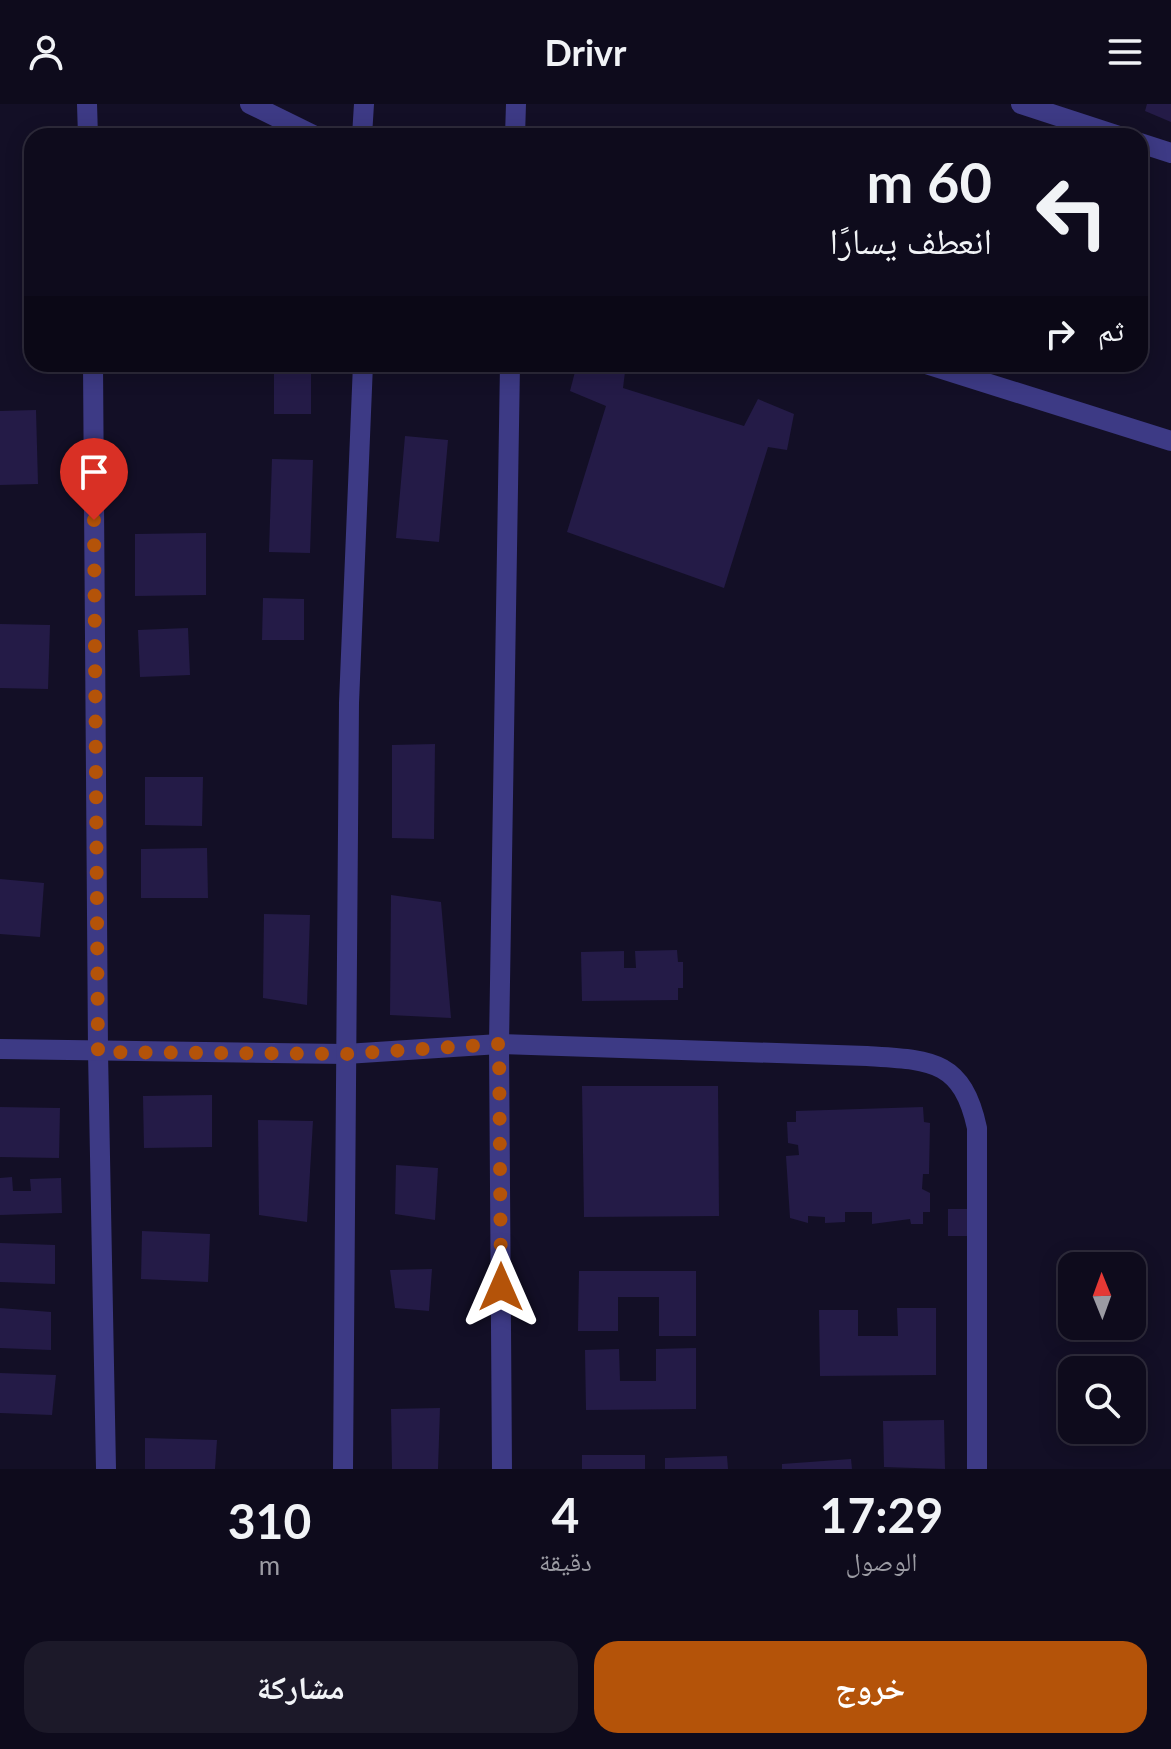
<!DOCTYPE html>
<html lang="ar">
<meta charset="utf-8">
<style>
body{margin:0;font-family:Lato,"Noto Naskh Arabic",sans-serif;background:#1c1929;color:#f1f3f6;direction:rtl;height:100vh;display:flex;flex-direction:column;font-size:30px;white-space:nowrap}
*{box-sizing:border-box;margin:0}
p{font-size:26px;color:#9b9ba3}
.icon{flex:none;width:44px;height:44px;fill:none;stroke:currentColor;stroke-width:2;stroke-linecap:round;stroke-linejoin:round}
.map{position:relative;height:1365px;overflow:hidden;direction:ltr}
.details{display:flex;flex-direction:column;background:#0e0b1c;flex:1}
.details>*{flex:none}
.top-card{position:absolute;left:24px;top:24px;width:1124px;height:244px;border-radius:24px;box-shadow:0 4px 20px #0003,0 0 0 2px #2e2b3b;direction:rtl;background:#0e0b1c;color:#f1f3f6;overflow:hidden}
.needle{width:52px;rotate:359deg}
.controls{position:absolute;left:1058px;top:1148px;display:grid;gap:16px}
.controls a{display:grid;place-items:center;width:88px;height:88px;border-radius:16px;background:#0e0b1c;box-shadow:0 4px 20px #0003,0 0 0 2px #2e2b3b;font-size:40px}
.pin{position:absolute;display:grid;place-items:center;width:68px;height:68px;color:#fff;margin:-82px -34px;border-radius:50% 50% 50% 0;rotate:-45deg;box-shadow:0 0 8px #0007}
.pin .icon{rotate:45deg}
.me{position:absolute;width:88px;margin:-44px;rotate:0deg;stroke-linejoin:round;filter:drop-shadow(0 0 6px #0008)}
.turn{display:flex;align-items:center;gap:28px;height:168px;padding:0 24px;font-size:36px}
.turn .icon{width:104px;height:104px;stroke-width:2.5}
.turn b{display:block;font-size:56px;line-height:68px}
.then{display:flex;align-items:center;height:76px;padding:0 24px;background:#0003;gap:16px;font-size:30px}
.eta{display:flex;justify-content:space-evenly;align-items:center;height:136px;text-align:center}
.eta b{font-size:48px;font-weight:700;line-height:56px}
.cta{display:flex;gap:16px;margin-top:auto;padding:16px 24px}
.cta a{flex:1;height:92px;border-radius:24px;background:#b45309;color:#fff;font-size:32px;font-weight:700;line-height:92px;text-align:center}
.cta a+a{background:#1c1929;color:#f1f3f6}
header{display:flex;justify-content:space-between;align-items:center;height:104px;padding:0 24px;background:#0e0b1c;font-size:36px;font-weight:700}
.map>svg:first-child{display:block}
</style>
<header><svg class="icon" aria-label="menu" viewBox="0 0 24 24"><path d="M4 6h16M4 12h16M4 18h16"/></svg>Drivr<svg class="icon" aria-label="person" viewBox="0 0 24 24"><circle cx="12" cy="8" r="4"/><path d="M4 21q1-7 8-7t8 7"/></svg></header>
<div class="map">
<svg width="1171" height="1365" viewBox="0 0 1171 1365">
<rect width="100%" height="100%" fill="#130f26"/>
<!-- building -->
<g fill="#241b47">
<path d="M 1147,0 L 1171,0 L 1171,18 L 1145,7 Z"/>
<path d="M 577,260 L 626,260 L 623,284 L 744,322 L 758,295 L 794,310 L 787,346 L 768,343 L 724,484 L 567,428 L 606,302 L 570,287 Z"/>
<path d="M 274,261 L 311,262 L 311,310 L 274,310 Z"/>
<path d="M 36,306 L 38,380 L 0,381 L 0,307 Z"/>
<path d="M 405,332 L 448,336 L 439,438 L 396,434 Z"/>
<path d="M 272,355 L 313,356 L 310,449 L 269,448 Z"/>
<path d="M 206,429 L 206,491 L 135,492 L 135,430 Z"/>
<path d="M 263,494 L 304,495 L 304,536 L 262,536 Z"/>
<path d="M 0,520 L 50,521 L 48,585 L 0,584 Z"/>
<path d="M 188,524 L 190,571 L 140,573 L 138,526 Z"/>
<path d="M 435,640 L 434,735 L 392,734 L 392,641 Z"/>
<path d="M 145,673 L 203,673 L 202,722 L 145,721 Z"/>
<path d="M 207,744 L 208,794 L 141,794 L 141,745 Z"/>
<path d="M 0,775 L 44,779 L 40,833 L 0,830 Z"/>
<path d="M 391,791 L 441,798 L 451,914 L 390,911 Z"/>
<path d="M 264,810 L 310,811 L 307,901 L 263,894 Z"/>
<path d="M 677,846 L 678,858 L 683,858 L 683,884 L 678,884 L 678,896 L 582,897 L 581,848 L 624,847 L 624,864 L 636,864 L 635,847 Z"/>
<path d="M 582,982 L 718,982 L 719,1112 L 584,1113 Z"/>
<path d="M 212,991 L 212,1043 L 144,1044 L 143,992 Z"/>
<path d="M 0,1003 L 60,1004 L 59,1054 L 0,1053 Z"/>
<path d="M 923,1003 L 924,1018 L 930,1019 L 929,1070 L 923,1070 L 922,1085 L 930,1089 L 930,1108 L 923,1108 L 923,1120 L 911,1120 L 910,1115 L 872,1120 L 872,1108 L 845,1108 L 845,1118 L 825,1119 L 825,1113 L 808,1112 L 808,1119 L 790,1114 L 786,1052 L 799,1051 L 798,1041 L 788,1039 L 787,1018 L 796,1018 L 796,1007 Z"/>
<path d="M 258,1016 L 313,1017 L 307,1118 L 259,1111 Z"/>
<path d="M 396,1061 L 438,1064 L 435,1116 L 395,1110 Z"/>
<path d="M 12,1073 L 13,1087 L 31,1087 L 30,1075 L 61,1074 L 62,1109 L 0,1111 L 0,1074 Z"/>
<rect x="948" y="1105" width="22" height="27"/>
<path d="M 142,1127 L 210,1130 L 208,1178 L 141,1175 Z"/>
<path d="M 0,1139 L 55,1141 L 55,1180 L 0,1178 Z"/>
<path d="M 432,1165 L 429,1207 L 395,1204 L 390,1166 Z"/>
<path d="M 579,1167 L 696,1167 L 696,1232 L 659,1232 L 659,1193 L 618,1193 L 618,1227 L 578,1227 Z"/>
<path d="M 0,1204 L 51,1208 L 51,1246 L 0,1244 Z"/>
<path d="M 897,1204 L 936,1204 L 936,1271 L 820,1272 L 819,1206 L 858,1206 L 858,1232 L 898,1232 Z"/>
<path d="M 696,1244 L 696,1305 L 586,1306 L 585,1246 L 619,1245 L 620,1277 L 656,1277 L 656,1245 Z"/>
<path d="M 0,1269 L 56,1271 L 52,1311 L 0,1309 Z"/>
<path d="M 440,1304 L 438,1365 L 392,1365 L 391,1305 Z"/>
<path d="M 944,1316 L 945,1365 L 884,1363 L 883,1317 Z"/>
<path d="M 145,1334 L 217,1336 L 215,1365 L 145,1365 Z"/>
<rect x="582" y="1351" width="63" height="14"/>
<path d="M 727,1352 L 728,1365 L 665,1365 L 665,1354 Z"/>
<path d="M 851,1355 L 852,1365 L 782,1365 L 782,1360 Z"/>
</g>
<g fill="none" stroke-linecap="round" stroke-linejoin="round">
<!-- street -->
<g stroke="#3d3a85" stroke-width="20">
<path d="M 87,0 L 88,32"/>
<path d="M 250,0 L 315,32"/>
<path d="M 1021,0 L 1119,32"/>
<path d="M 362,32 L 364,0"/>
<path d="M 515,32 L 516,0"/>
<path d="M 1140,39 L 1171,49"/>
<path d="M 93,260 L 98,948 L 106,1365"/>
<path d="M 926,260 L 1171,337"/>
<path d="M 0,945 L 346,950 L 499,940 L 867,952 C 930,956 962,955 977,1024 L 977,1365"/>
<path d="M 343,1365 L 349,599 L 363,260"/>
<path d="M 502,1365 L 499,940 L 510,260"/>
</g>
</g>
<g fill="none" stroke-linecap="round" stroke-linejoin="round">
<!-- route -->
<path stroke="#b45309" stroke-width="14" stroke-dasharray="0 25.2" d="M 94,416 L 98,948 L 346,950 L 499,940 L 501,1183"/>
</g>
</svg>
<div class="controls">
<a><svg class="needle" viewBox="-14 -14 28 28"><path d="M0-13l5 13h-10z" fill="#e53935"/><path d="M0 13l5-13h-10z" fill="#9b9ba3"/></svg></a>
<a><svg class="icon" aria-label="search" viewBox="0 0 24 24"><circle cx="10" cy="10" r="6"/><path d="M15 15l6 6"/></svg></a>
</div>
<div class="pin" style="left:94px;top:416px;background:#d93025"><svg class="icon" aria-label="arrive" viewBox="0 0 24 24"><path d="M6 21V4h12l-3 4 3 4H6"/></svg></div>
<svg class="me" style="left:501px;top:1183px" viewBox="-20 -20 40 40"><path d="M0-17L14 15 0 8-14 15z" fill="#b45309" stroke="#fff" stroke-width="4"/></svg>
<div class="top-card">
<div class="turn"><svg class="icon" aria-label="left" viewBox="0 0 24 24"><path d="M17 20v-9H6M10 6l-5 5 5 5"/></svg><div><b>60 m</b>انعطف يسارًا</div></div>
<div class="then">ثم<svg class="icon" aria-label="right" viewBox="0 0 24 24"><path d="M7 20v-9h11M14 6l5 5-5 5"/></svg></div>
</div>
</div>
<section class="details">
<div class="eta">
<div><b>17:29</b><p>الوصول</p></div>
<div><b>4</b><p>دقيقة</p></div>
<div><b>310</b><p>m</p></div>
</div>
<div class="cta"><a>خروج</a><a>مشاركة</a></div>
</section>
